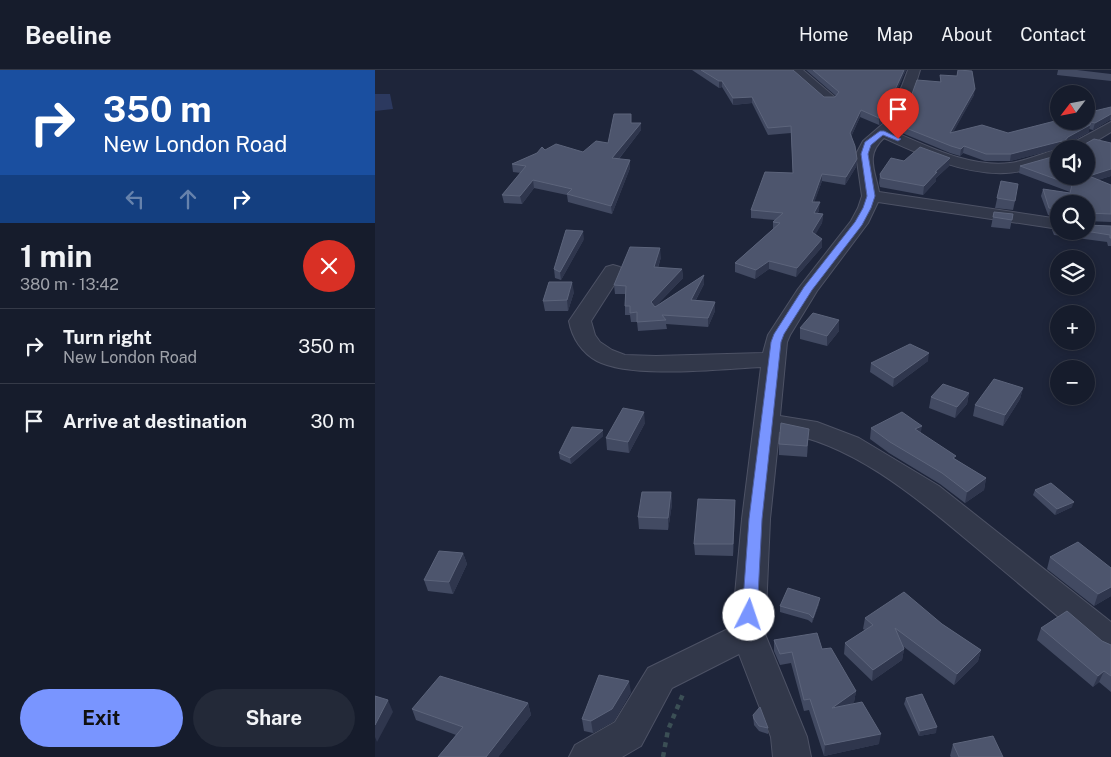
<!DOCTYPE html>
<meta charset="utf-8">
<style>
body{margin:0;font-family:"Public Sans",sans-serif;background:#232938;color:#f1f3f6;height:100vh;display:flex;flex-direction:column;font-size:19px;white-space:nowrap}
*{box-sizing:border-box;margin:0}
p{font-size:16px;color:#9ea1a9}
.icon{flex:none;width:28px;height:28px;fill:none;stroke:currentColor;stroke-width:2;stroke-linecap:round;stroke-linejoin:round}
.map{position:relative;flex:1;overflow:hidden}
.panel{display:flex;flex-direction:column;background:#161c2c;width:375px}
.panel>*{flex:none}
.hud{background:#1a4fa0;color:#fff;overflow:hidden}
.needle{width:32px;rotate:238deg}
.fabs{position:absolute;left:675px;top:15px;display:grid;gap:10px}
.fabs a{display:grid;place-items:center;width:45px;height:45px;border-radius:50%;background:#161c2c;box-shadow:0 2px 8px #0003,0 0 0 1px #353a48;font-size:25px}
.pin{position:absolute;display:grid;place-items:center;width:42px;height:42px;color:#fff;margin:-51px -21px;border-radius:50% 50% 50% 0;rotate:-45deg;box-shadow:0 0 5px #0007}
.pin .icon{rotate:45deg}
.me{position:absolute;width:55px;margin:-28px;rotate:4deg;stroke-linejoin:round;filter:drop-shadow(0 0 4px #0008)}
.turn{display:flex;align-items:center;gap:18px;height:105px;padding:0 20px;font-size:22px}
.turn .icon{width:65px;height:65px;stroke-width:2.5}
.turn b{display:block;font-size:35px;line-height:42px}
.lanes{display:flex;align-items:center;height:48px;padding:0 20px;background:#0003;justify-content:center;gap:25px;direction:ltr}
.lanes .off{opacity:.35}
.round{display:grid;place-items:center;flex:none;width:52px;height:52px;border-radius:26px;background:#232938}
.headline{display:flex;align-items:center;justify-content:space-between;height:85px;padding:0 20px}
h1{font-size:30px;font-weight:700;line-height:38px}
.cta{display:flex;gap:10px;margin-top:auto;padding:10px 20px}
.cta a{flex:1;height:58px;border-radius:30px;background:#7995ff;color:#111;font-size:20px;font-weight:700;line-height:58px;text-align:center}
.cta a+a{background:#232938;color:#f1f3f6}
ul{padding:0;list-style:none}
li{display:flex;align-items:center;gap:15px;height:75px;padding:0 20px;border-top:1px solid #353a48}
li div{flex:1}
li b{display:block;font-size:19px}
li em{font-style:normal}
header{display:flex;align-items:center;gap:30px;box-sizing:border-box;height:70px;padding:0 25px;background:#161c2c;border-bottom:1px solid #353a48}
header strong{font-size:24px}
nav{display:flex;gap:28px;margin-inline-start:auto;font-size:18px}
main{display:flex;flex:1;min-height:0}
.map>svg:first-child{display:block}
</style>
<header>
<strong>Beeline</strong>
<nav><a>Home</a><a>Map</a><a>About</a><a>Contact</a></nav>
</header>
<main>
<section class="panel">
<div class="hud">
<div class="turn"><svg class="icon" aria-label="right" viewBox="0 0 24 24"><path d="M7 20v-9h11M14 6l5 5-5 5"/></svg><div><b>350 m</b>New London Road</div></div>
<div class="lanes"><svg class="icon off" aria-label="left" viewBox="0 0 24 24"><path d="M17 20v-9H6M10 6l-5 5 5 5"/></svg><svg class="icon off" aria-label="ahead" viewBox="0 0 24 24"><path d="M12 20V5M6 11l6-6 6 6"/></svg><svg class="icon" aria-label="right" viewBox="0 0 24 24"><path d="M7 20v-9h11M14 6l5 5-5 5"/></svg></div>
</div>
<div class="headline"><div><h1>1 min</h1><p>380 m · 13:42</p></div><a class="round" style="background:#d93025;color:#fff"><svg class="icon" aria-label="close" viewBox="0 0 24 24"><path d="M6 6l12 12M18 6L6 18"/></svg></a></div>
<ul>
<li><svg class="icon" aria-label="right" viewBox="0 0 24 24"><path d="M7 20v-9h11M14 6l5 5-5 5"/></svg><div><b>Turn right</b><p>New London Road</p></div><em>350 m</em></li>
<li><svg class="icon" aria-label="arrive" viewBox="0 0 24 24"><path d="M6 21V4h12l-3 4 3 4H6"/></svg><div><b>Arrive at destination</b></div><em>30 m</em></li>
</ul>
<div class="cta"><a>Exit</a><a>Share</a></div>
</section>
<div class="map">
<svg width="736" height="687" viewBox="0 0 736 687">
<rect width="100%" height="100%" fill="#1e253a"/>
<!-- water -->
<path fill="#2c395f" d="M 0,24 L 15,24 L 18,39 L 0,41 Z"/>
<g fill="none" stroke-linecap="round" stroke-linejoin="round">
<!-- minor casing -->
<g stroke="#4d5265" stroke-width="2">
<g id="minor">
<path d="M 414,0 L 428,0 L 462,29 L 460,32 L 450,32 Z"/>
<path d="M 533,0 L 545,0 C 540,17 530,49 517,61 C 553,76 595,98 635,93 C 652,91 667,83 684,79 L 684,90 C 667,96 649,102 631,103 C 589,105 546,85 509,68 C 490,85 500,100 504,122 L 684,149 L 684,159 L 503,132 L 493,153 L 442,221 L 415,265 L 412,272 L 405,346 L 442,352 L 484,368 L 564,416 L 736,552 L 736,585 L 724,581 C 686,549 648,517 610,485 C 551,436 482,373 404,362 L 395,449 L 390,564 L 432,667 L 436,687 L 398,687 L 396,667 L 364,584 L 297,618 L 266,676 L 247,687 L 194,687 L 200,675 L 240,652 L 273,598 L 357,557 L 367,449 L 386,297 C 345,299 257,309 222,291 C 207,283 197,268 194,251 L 231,197 L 238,195 L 245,197 L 248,201 L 216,251 L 220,265 L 225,272 L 237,280 L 250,285 L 281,286 L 388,283 L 393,265 L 423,219 L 476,151 L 483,138 L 487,126 L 481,84 L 488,71 L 510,52 L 527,16 Z"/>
<path d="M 736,52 L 736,62 L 708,79 L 689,79 L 692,76 Z"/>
</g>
</g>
<!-- path -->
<path stroke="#3b4f55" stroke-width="4.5" stroke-dasharray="5 5" stroke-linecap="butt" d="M 288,687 L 293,660 L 308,624"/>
<!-- minor -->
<use href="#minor" fill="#32384a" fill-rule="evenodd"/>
</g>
<!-- wall -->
<g fill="#424a62">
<path d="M 317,0 L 418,0 L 449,27 L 460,27 L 461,26 L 431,0 L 531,0 L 508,51 L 504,55 L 485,47 L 476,67 L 482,89 L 481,97 L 470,115 L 447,111 L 439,132 L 444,140 L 443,143 L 448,144 L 447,153 L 440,164 L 447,177 L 421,207 L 394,199 L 380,209 L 360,202 L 360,193 L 398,159 L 398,152 L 400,150 L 376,148 L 376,140 L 418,103 L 416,63 L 393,65 L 377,33 L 358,35 L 347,17 L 344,18 Z"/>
<path d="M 683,0 L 702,0 L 736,4 L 736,11 L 682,5 Z"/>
<path d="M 565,5 L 599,25 L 578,62 L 633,63 L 736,37 L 736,51 L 735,50 L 718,60 L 714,59 L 714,62 L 692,74 L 736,73 L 736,106 L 723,110 L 736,115 L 736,152 L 711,151 L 684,134 L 684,148 L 673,145 L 666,126 L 668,119 L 695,123 L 695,122 L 644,103 L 645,96 L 711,79 L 685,79 L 685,78 L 635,91 L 610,91 L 588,83 L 585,86 L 575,83 L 520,60 L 521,54 L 533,35 L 565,12 Z"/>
<path d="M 256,53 L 266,53 L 266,60 L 244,89 L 255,90 L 255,98 L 237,144 L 193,132 L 192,125 L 159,118 L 147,134 L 129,133 L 127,125 L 146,103 L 138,102 L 137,94 L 170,80 L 208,82 L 233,73 Z"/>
<path d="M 574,96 L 561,108 L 561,111 L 548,125 L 505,117 L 504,113 L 505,104 Z"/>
<path d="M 626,111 L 640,131 L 638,140 L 620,138 Z"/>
<path d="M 619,142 L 638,144 L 635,159 L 616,157 Z"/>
<path d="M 679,152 L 684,153 L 684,161 L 711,161 L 736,156 L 736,176 L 733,176 L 732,172 L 679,165 L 677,160 Z"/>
<path d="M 209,169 L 186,210 L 180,208 L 179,199 Z"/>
<path d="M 286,187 L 283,198 L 307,199 L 308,208 L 280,237 L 329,205 L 329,214 L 321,230 L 340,232 L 340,241 L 333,257 L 291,254 L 292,259 L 263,261 L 262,252 L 256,252 L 255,245 L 250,245 L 250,224 L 240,224 L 239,215 Z"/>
<path d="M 199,222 L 193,241 L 170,241 L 168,231 Z"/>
<path d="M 464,250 L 464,261 L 452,276 L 425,269 L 425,258 Z"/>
<path d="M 553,291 L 518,317 L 495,302 L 496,293 Z"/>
<path d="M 648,318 L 645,329 L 628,356 L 598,346 L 600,335 Z"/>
<path d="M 594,323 L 592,334 L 580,348 L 554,338 L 556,327 Z"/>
<path d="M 270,353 L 254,383 L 232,380 L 231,368 Z"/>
<path d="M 496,358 L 546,363 L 580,389 L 611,408 L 609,420 L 590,433 L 565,414 L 514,383 L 495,369 Z"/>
<path d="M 434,359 L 432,387 L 404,385 L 404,374 Z"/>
<path d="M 228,360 L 228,366 L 196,394 L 185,389 L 184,383 Z"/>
<path d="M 660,420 L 697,437 L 680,445 L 658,425 Z"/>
<path d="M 296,422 L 297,434 L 293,460 L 264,459 L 263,447 Z"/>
<path d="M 360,441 L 358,486 L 320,485 L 319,474 Z"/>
<path d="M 88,483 L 92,494 L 78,524 L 53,521 L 49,510 Z"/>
<path d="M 675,487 L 736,498 L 736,526 L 719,536 L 672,499 Z"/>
<path d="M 444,534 L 437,553 L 433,550 L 405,542 L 405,536 Z"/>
<path d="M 490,548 L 567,554 L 606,580 L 603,591 L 579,615 L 529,577 L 529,579 L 527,590 L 497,611 L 469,584 L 470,573 L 490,560 L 488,559 Z"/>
<path d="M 666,558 L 727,571 L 736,575 L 736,622 L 724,612 L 718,617 L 662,570 Z"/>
<path d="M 399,570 L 447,579 L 481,621 L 479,632 L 476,634 L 504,674 L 449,686 L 434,640 L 429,641 L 416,593 L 405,595 L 399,581 Z"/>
<path d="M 256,622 L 239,651 L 218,663 L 209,661 L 207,649 Z"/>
<path d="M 531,628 L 561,663 L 544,666 L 529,634 Z"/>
<path d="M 153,633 L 156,645 L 123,687 L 63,687 L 81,665 L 41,650 L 37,639 Z"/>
<path d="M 378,645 L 393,658 L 393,664 L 384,661 L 379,655 Z"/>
<path d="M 578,674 L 628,687 L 576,687 L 575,686 Z"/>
</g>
<!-- shaded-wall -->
<g fill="#2f364d">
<path d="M 529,0 L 531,0 L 508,51 L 504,55 L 504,48 Z"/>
<path d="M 344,11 L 347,11 L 347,17 L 344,18 Z"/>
<path d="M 600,19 L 599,25 L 574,70 L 575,63 Z"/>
<path d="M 377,27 L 377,33 L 358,35 L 358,28 Z"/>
<path d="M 486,40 L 485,47 L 474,71 L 475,63 Z"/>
<path d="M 736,44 L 735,50 L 718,60 L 720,53 Z"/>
<path d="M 266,53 L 266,60 L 238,96 L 237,88 Z"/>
<path d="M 715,55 L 714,62 L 691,74 L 689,72 L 693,67 Z"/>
<path d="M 687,71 L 685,78 L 635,91 L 636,84 Z"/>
<path d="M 589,76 L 588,83 L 585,86 L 586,79 Z"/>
<path d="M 575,88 L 574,96 L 561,108 L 561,111 L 548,125 L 549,116 L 560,102 Z"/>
<path d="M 482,89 L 481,97 L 470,115 L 471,107 Z"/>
<path d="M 255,90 L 255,98 L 237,144 L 236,136 Z"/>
<path d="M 736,99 L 736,106 L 712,113 L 714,106 Z"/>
<path d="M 447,104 L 447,111 L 437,139 L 437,132 Z"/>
<path d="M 158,110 L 159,118 L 147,134 L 145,126 Z"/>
<path d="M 445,132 L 444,140 L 439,151 L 439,143 Z"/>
<path d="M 448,144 L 447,153 L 437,171 L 437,162 Z"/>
<path d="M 208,161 L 209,169 L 186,210 L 185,202 Z"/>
<path d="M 447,169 L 447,177 L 421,207 L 422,198 Z"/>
<path d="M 285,178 L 286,187 L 280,206 L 279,197 Z"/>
<path d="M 394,191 L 394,199 L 380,209 L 381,200 Z"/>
<path d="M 307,199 L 308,208 L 276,241 L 276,232 Z"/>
<path d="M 329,205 L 329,214 L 316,239 L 316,230 Z"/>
<path d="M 197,212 L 199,222 L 193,241 L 192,230 Z"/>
<path d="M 340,232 L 340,241 L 333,257 L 333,248 Z"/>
<path d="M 464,250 L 464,261 L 452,276 L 452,266 Z"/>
<path d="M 554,283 L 553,291 L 518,317 L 519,308 Z"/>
<path d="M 648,318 L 645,329 L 628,356 L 630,345 Z"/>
<path d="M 594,323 L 592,334 L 580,348 L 582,337 Z"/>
<path d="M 269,342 L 270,353 L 254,383 L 253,372 Z"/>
<path d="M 547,356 L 545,367 L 540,359 Z"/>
<path d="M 228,360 L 228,366 L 196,394 L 195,388 Z"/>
<path d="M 611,408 L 609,420 L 590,433 L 592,422 Z"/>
<path d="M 296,422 L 297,434 L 293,460 L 293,448 Z"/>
<path d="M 360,430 L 360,441 L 358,486 L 358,474 Z"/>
<path d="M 699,432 L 697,437 L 680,445 L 682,439 Z"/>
<path d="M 88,483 L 92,494 L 78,524 L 74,512 Z"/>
<path d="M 736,517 L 736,526 L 719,536 L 723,524 Z"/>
<path d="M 445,528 L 444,534 L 437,553 L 438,548 Z"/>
<path d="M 529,579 L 527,590 L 497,611 L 498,600 Z"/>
<path d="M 606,580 L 603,591 L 579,615 L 582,604 Z"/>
<path d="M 729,601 L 724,612 L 718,617 L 723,606 Z"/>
<path d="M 254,611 L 256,622 L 239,651 L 218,663 L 216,651 Z"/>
<path d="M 481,621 L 479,632 L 456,649 L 457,638 Z"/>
<path d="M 13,630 L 18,642 L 2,672 L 0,667 L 0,655 Z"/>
<path d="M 153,633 L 156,645 L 123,687 L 111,687 Z"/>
<path d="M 562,657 L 561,663 L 544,666 L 545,661 Z"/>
<path d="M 506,664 L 504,674 L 449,686 L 450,675 Z"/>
</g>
<!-- building -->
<g fill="#4d556d" stroke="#5c647b">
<path d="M 326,0 L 418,0 L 449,27 L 460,27 L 464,22 L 438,0 L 529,0 L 509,44 L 504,48 L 486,40 L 475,63 L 480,76 L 482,89 L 471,107 L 447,104 L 437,132 L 445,132 L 439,143 L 448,144 L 437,162 L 447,169 L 422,198 L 394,191 L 381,200 L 360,193 L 405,153 L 398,152 L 408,143 L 376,140 L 390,102 L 418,103 L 416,56 L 393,58 L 377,27 L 358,28 L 347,11 L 344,11 Z"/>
<path d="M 583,0 L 597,1 L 600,19 L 575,63 L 607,55 L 633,63 L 684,50 L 684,51 L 711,51 L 711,43 L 736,37 L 736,44 L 720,53 L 716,52 L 715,55 L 693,67 L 689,72 L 691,74 L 710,74 L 719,69 L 736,73 L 736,99 L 714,106 L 736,115 L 736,144 L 712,143 L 711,150 L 711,134 L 684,134 L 684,140 L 674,138 L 668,119 L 695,123 L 697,115 L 645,96 L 684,85 L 684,106 L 711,106 L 711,79 L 686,79 L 687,71 L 636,84 L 611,84 L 589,76 L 586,79 L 576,76 L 521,54 L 533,35 L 542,10 L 566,12 L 565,5 L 582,6 Z"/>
<path d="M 239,44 L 256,44 L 256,53 L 266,53 L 237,88 L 255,90 L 236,136 L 192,124 L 197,119 L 158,110 L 145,126 L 127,125 L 151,96 L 137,94 L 162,83 L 167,77 L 170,80 L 181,74 L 208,82 L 221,71 L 233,73 Z"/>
<path d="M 545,77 L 575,88 L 560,102 L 562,102 L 549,116 L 506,108 L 505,104 L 516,88 L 529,91 Z"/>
<path d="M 626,111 L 643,114 L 640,131 L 622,128 Z"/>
<path d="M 619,142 L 638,144 L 637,150 L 618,147 Z"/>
<path d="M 679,152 L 684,153 L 684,158 L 681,157 Z"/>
<path d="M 711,155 L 736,156 L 736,168 L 735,168 L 735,165 L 710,161 L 711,161 Z"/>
<path d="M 191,160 L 208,161 L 185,202 L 179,199 Z"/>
<path d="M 255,177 L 285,178 L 279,197 L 307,199 L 276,232 L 280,237 L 329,205 L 316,230 L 340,232 L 333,248 L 287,245 L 291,250 L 262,252 L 262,242 L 255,243 L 255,236 L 250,236 L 251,216 L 239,215 Z"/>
<path d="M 174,212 L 197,212 L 192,230 L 168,231 Z"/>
<path d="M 438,243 L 464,250 L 452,266 L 425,258 Z"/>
<path d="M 535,274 L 554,283 L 519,308 L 496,293 Z"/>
<path d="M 619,309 L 648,318 L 630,345 L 600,335 Z"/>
<path d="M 568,314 L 594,323 L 582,337 L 556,327 Z"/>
<path d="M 248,338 L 269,342 L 253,372 L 231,368 Z"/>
<path d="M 527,342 L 547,356 L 540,359 L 581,386 L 578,388 L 611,408 L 592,422 L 567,403 L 515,372 L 496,358 Z"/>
<path d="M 406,353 L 434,359 L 432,376 L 404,374 Z"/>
<path d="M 197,357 L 228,360 L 195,388 L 184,383 Z"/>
<path d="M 676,413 L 699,432 L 682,439 L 660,420 Z"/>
<path d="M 267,422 L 296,422 L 293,448 L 263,447 Z"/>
<path d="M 323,429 L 360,430 L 358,474 L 319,474 Z"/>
<path d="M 703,472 L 736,498 L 736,517 L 723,524 L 675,487 Z"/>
<path d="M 64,481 L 88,483 L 74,512 L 49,510 Z"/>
<path d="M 413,518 L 445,528 L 438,548 L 434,544 L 405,536 Z"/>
<path d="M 529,522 L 567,554 L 606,580 L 582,604 L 520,558 L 529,579 L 498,600 L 470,573 L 498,555 L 490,548 Z"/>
<path d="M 692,541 L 727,571 L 736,575 L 736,606 L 729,601 L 723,606 L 666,558 Z"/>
<path d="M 442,563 L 447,579 L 456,578 L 481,621 L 457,638 L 487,632 L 506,664 L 450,675 L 435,629 L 429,630 L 417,582 L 405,584 L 399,570 Z"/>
<path d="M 224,605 L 254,611 L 237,639 L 216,651 L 207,649 Z"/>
<path d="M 65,606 L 153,633 L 111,687 L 63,687 L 88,657 L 37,639 Z"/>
<path d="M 547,624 L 562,657 L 545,661 L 531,628 Z"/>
<path d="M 0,626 L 13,630 L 0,655 Z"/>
<path d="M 385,637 L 393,658 L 384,656 L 379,649 L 378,645 Z"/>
<path d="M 618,666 L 628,687 L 584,687 L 578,674 Z"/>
</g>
<!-- route -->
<path fill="#7995ff" stroke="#4f61a6" d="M 505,61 L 509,61 L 526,69 L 523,71 L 508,65 L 496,75 L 493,84 L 500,126 L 496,138 L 487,155 L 437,220 L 409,264 L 406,272 L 387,449 L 382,545 L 380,549 L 374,550 L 369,549 L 367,545 L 374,449 L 396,272 L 399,264 L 429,217 L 480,152 L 488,138 L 492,126 L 486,84 L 490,72 Z"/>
</svg>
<div class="fabs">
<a><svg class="needle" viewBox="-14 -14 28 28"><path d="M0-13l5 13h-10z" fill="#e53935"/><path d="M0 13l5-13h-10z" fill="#9ea1a9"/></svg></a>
<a><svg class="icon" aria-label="sound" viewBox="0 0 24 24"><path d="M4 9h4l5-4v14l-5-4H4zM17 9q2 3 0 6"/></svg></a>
<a><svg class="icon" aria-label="search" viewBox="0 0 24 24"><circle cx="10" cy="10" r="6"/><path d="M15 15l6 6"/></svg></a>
<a><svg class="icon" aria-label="layers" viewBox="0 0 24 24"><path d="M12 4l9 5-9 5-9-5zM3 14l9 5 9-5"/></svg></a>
<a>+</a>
<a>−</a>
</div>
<div class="pin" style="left:523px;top:69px;background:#d93025"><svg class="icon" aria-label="arrive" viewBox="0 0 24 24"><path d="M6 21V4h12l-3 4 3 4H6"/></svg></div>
<svg class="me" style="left:374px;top:545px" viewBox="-20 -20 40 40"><circle r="19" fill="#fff"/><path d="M0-13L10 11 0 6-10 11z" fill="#7995ff"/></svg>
</div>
</main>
